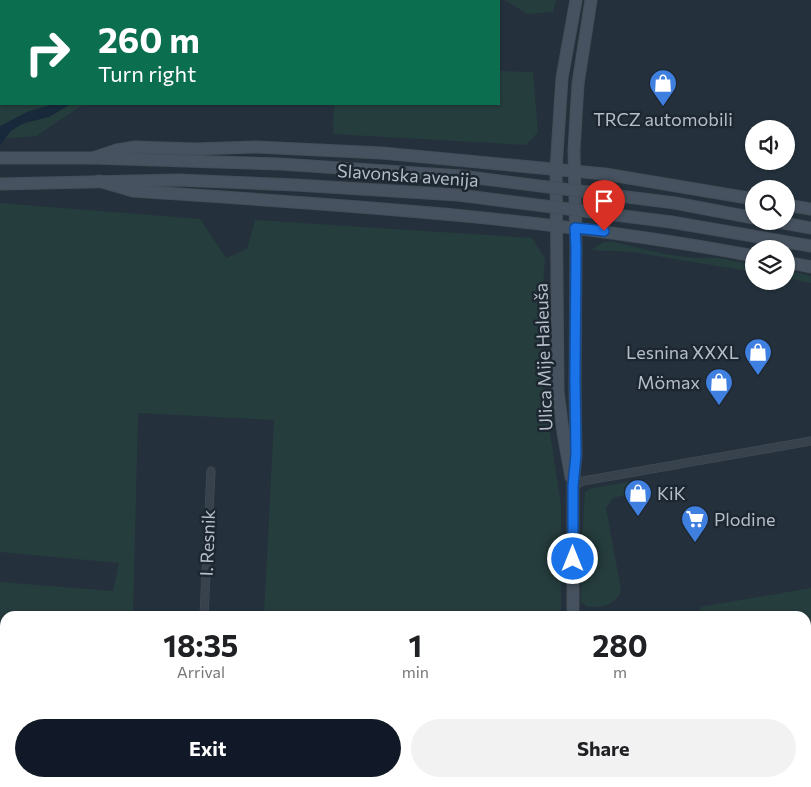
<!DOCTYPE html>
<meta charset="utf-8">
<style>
body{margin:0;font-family:Commissioner,sans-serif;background:#f2f2f2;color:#202124;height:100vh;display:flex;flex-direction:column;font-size:19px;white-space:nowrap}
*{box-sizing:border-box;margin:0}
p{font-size:16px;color:#757577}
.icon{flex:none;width:28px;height:28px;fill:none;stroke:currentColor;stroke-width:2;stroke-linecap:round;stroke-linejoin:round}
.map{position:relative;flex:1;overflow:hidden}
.sheet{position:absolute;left:0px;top:611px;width:811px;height:176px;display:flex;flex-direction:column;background:#fff;border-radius:15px 15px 0 0;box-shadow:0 1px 4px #0004}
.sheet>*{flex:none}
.hud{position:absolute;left:0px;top:0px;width:500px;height:105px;box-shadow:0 1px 4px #0004;background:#0b6e4f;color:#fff;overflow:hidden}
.tools{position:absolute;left:745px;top:120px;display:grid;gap:10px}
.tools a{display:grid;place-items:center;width:50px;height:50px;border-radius:50%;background:#fff;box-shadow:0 1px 4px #0004;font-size:25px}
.pin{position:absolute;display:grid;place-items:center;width:42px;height:42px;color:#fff;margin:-51px -21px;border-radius:50% 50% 50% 0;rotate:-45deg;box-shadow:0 0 5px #0007}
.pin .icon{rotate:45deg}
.me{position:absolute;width:55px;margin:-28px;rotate:0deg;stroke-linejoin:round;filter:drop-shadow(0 0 4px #0008)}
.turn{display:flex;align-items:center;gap:18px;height:105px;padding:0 15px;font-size:22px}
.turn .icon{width:65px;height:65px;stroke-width:2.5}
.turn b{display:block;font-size:35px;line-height:42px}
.eta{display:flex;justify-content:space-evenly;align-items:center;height:85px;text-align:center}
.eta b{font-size:30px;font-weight:700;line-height:35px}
.cta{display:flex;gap:10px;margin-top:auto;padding:10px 15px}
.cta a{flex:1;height:58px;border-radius:30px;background:#111827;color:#fff;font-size:20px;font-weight:700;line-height:58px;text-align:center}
.cta a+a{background:#f2f2f2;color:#202124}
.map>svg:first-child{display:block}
</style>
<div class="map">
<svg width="811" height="787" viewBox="0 0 811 787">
<rect width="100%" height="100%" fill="#24313c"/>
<!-- green -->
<g fill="#263d3d">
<path d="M 0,0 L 229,0 L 1,1 L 1,33 Z"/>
<path d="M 504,0 L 556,0 L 553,12 L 528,14 Z"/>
<path d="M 499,71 L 533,72 L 538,132 L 526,145 L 333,134 L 334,104 L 499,104 Z"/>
<path d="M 0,100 L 1,104 L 84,104 L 36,136 L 0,139 Z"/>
<path d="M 0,203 L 200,219 L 226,258 L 247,249 L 255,220 L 532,238 L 545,259 L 540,325 L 544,394 L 561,505 L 561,616 L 264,616 L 274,420 L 138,413 L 133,616 L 5,616 L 5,743 L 0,743 L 0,582 L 113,591 L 119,563 L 0,552 Z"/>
<path d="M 604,242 L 614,242 L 664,254 L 694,258 L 718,258 L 754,265 L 754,272 L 633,252 L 591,250 Z"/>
<path d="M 786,270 L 811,276 L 811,283 L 786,278 Z"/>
<path d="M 638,480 L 641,484 L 638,492 L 613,498 L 606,508 L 621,590 C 618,604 602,608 588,607 L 581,602 L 582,538 L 585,492 L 589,489 Z"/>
<path d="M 811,588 L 811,787 L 582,787 L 582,783 L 806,782 L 806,616 L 667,616 L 700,611 L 700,607 Z"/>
<path d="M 256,782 L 559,782 L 559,787 L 255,787 Z"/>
</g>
<!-- water -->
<path fill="#17293a" d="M 53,104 L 71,104 L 49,117 L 25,123 L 17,127 L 11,131 L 0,145 L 0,126 L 27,112 Z"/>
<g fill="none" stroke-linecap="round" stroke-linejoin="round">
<!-- minor casing -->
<g stroke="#444e58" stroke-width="9">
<g id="minor">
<path d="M 573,486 L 583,481 L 811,441"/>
<path d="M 204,616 L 211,471"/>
<path d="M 116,787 L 116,782"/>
<path d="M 197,787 L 197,782"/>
</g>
</g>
<!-- secondary casing -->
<g stroke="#444e58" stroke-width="13">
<g id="secondary">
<path d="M 0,158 L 93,158 L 280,164 L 461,176"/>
<path d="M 93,158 L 117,150 L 135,147 L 195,149 L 256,147 L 382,153 L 605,174 L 754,199"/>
<path d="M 99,181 L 133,191 C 341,205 549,217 754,256"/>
<path d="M 0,184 L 178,180 L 296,185 L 458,195"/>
<path d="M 675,203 L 754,218"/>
<path d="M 786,205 L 811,209"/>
<path d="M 773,221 L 811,228"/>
<path d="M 671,222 L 811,246"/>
<path d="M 786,262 L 811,267"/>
<path d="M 571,477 L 563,432 L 558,391 L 556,169 L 562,78 L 576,0"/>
<path d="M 573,616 L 573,486 L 576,455 L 575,391 L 576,248 L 574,150 L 578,84 L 591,0"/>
<path d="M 571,787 L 571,782"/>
</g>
</g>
<!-- minor -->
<use href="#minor" stroke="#38424c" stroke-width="8"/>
<!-- secondary -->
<use href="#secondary" stroke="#46525f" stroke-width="11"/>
<!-- secondary-bridge casing -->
<g stroke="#444e58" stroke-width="13" stroke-linecap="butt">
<g id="secondary-bridge">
<path d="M 461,176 L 675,203"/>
<path d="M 458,195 L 671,222"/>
</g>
</g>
<!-- secondary-bridge -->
<use href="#secondary-bridge" stroke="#46525f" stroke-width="11"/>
</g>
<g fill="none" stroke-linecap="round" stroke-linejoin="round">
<!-- route casing -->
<g stroke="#114b97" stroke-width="12">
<path id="route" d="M 573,559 L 573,486 L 576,455 L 575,378 L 576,248 L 575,228 L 604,231"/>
</g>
<!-- route -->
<use href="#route" stroke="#1a73e8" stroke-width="9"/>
</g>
<!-- icons -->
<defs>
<g id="shop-pin" transform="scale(1.4375)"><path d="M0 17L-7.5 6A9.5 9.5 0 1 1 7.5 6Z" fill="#3f7fe0" stroke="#1d2731"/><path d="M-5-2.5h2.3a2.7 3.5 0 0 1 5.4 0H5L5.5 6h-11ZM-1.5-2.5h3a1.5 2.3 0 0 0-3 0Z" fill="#fff"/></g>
<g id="supermarket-pin" transform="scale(1.4375)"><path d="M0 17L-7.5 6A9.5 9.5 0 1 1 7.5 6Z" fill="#3f7fe0" stroke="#1d2731"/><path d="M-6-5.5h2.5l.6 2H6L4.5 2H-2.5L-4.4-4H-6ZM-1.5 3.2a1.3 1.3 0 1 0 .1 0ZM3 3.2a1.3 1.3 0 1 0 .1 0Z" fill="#fff"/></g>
</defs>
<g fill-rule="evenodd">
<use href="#shop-pin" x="663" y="83"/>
<use href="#shop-pin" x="758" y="352"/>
<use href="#shop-pin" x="719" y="382"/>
<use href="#shop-pin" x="638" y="493"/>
<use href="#supermarket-pin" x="695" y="519"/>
</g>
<g text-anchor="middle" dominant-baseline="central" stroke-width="5" stroke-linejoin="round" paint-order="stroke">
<!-- poi labels -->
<g font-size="18" fill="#b4bdc8" stroke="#1d2731" text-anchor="end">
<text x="663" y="119" text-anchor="middle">TRCZ automobili</text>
<text x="739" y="352">Lesnina XXXL</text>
<text x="700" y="382">Mömax</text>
<text x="657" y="493" text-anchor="start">KiK</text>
<text x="714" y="519" text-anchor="start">Plodine</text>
</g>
<!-- street labels -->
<g font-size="18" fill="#b4bdc8" stroke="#1d2731">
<text transform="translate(408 175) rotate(4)">Slavonska avenija</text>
<text transform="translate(543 357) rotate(-92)">Ulica Mije Haleuša</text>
<text transform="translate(207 543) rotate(-88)">I. Resnik</text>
</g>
</g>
</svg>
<div class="tools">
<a><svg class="icon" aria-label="sound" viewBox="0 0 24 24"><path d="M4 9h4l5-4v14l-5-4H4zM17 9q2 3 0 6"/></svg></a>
<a><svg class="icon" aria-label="search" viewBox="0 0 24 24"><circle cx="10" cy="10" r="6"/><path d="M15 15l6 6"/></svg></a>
<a><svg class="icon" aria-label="layers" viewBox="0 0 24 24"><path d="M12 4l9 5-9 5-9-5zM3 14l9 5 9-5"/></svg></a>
</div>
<div class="pin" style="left:604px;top:231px;background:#d93025"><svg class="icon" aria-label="arrive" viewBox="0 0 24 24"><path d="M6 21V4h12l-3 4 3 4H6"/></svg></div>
<svg class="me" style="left:573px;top:559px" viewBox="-20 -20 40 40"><circle r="17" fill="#1a73e8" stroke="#fff" stroke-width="3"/><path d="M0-11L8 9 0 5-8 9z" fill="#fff"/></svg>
<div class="hud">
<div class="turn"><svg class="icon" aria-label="right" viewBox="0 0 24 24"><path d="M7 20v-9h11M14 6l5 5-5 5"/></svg><div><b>260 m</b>Turn right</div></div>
</div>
<section class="sheet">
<div class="eta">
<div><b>18:35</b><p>Arrival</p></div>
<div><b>1</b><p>min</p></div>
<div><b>280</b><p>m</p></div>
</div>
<div class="cta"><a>Exit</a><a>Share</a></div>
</section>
</div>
